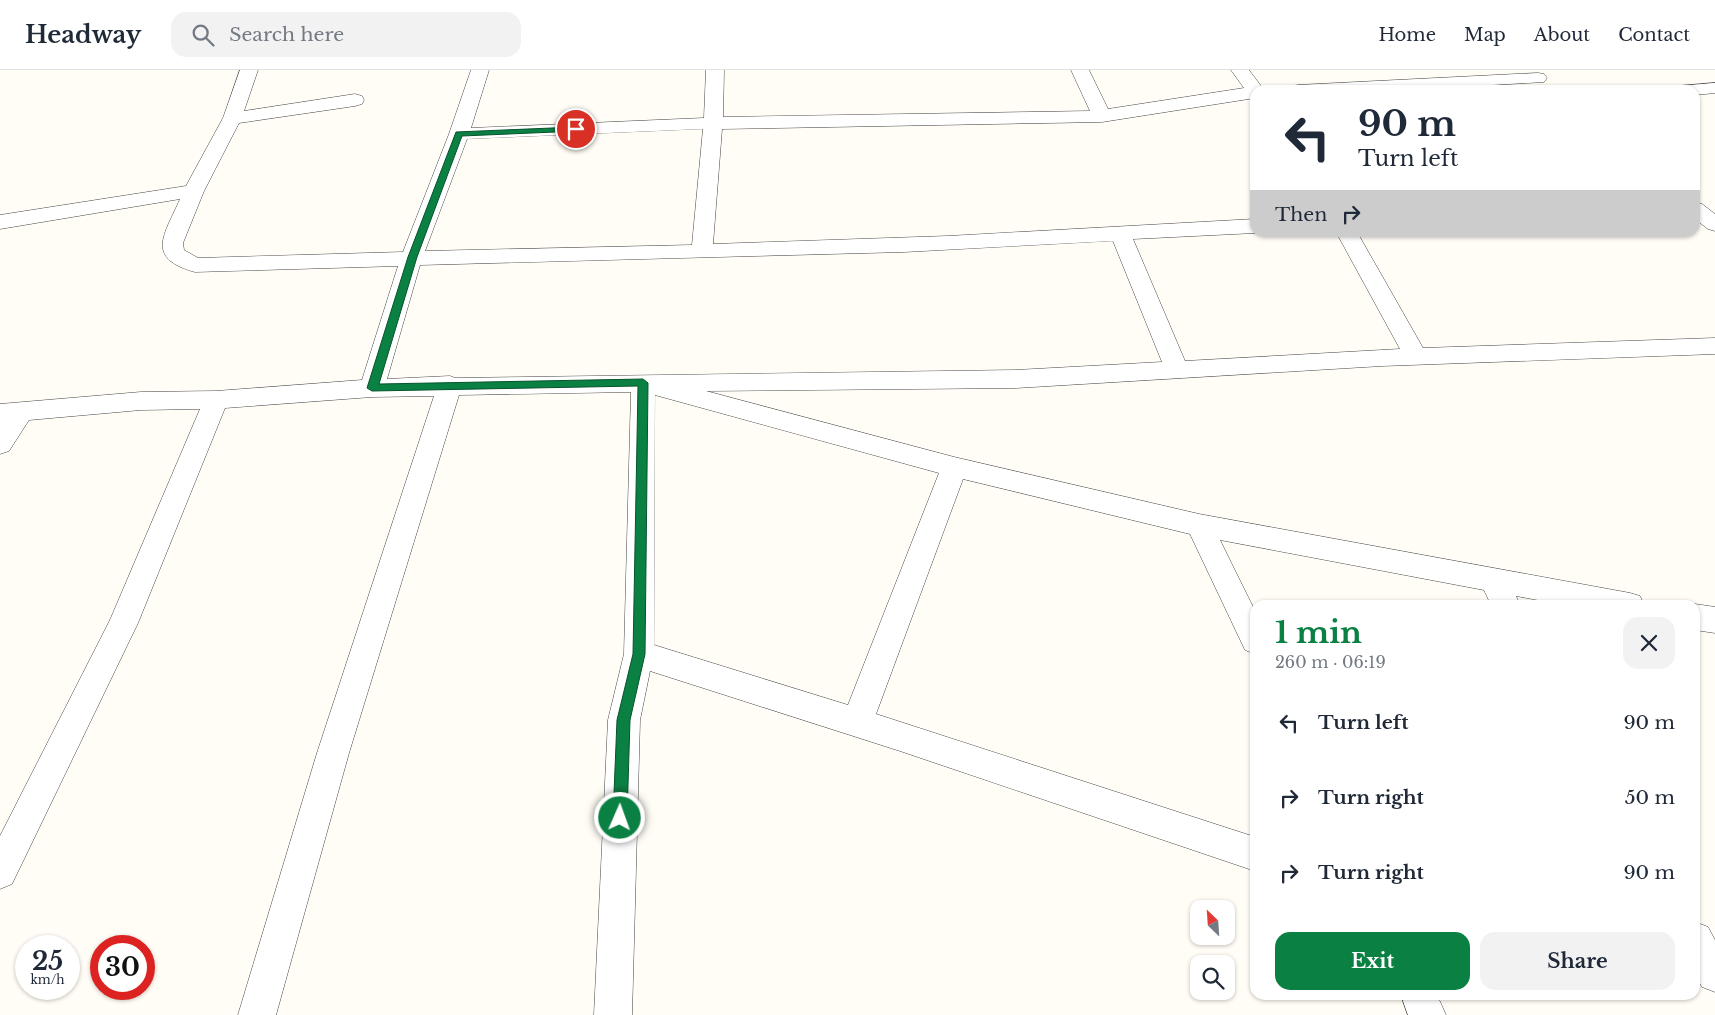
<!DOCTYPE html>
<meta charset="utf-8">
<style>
body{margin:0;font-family:"Libre Baskerville",serif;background:#f2f2f3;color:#1f2937;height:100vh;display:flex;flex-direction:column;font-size:19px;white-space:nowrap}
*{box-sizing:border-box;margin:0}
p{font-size:16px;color:#747a83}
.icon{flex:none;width:28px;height:28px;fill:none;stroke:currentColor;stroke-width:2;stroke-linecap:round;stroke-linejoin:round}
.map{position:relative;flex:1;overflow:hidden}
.details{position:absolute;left:1250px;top:530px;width:450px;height:400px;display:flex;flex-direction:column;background:#fff;border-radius:15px;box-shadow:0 1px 4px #0004}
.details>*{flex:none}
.banner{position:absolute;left:1250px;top:15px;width:450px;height:152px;border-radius:15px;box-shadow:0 1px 4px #0004;background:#fff;color:#1f2937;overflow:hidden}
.needle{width:32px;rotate:335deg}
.buttons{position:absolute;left:1190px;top:830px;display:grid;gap:10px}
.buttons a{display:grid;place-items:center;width:45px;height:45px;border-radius:10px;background:#fff;box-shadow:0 1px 4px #0004;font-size:25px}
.speed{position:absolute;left:15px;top:865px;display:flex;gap:10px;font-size:25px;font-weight:700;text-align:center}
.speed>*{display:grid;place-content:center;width:65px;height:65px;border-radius:50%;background:#fff;box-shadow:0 1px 4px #0004;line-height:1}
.speed small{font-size:12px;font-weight:400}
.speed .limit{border:8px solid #d22;background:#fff;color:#111}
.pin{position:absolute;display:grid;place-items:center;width:42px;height:42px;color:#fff;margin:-21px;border:2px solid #fff;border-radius:50%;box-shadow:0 1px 5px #0007}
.me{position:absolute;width:55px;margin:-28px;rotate:2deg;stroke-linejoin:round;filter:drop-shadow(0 0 4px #0008)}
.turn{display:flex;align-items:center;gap:18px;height:105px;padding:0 25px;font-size:22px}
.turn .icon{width:65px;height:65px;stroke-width:2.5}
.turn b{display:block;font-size:35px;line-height:42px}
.then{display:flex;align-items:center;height:48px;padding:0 25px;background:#0003;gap:10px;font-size:19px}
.round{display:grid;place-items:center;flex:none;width:52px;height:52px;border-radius:15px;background:#f2f2f3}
.summary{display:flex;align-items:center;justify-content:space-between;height:85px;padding:0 25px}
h1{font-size:30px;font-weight:800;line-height:38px;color:#0b8043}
.action{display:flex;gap:10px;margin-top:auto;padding:10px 25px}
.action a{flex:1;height:58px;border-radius:15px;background:#0b8043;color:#fff;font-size:20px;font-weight:800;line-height:58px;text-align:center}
.action a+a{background:#f2f2f3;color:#1f2937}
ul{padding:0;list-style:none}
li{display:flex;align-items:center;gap:15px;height:75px;padding:0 25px}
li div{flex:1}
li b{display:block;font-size:19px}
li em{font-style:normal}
header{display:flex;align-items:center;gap:30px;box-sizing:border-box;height:70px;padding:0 25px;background:#fff;border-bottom:1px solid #e0e1e3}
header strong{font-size:24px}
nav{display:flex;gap:28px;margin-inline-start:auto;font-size:18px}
.search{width:350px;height:45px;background:#f2f2f3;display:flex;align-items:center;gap:12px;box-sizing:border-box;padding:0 18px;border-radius:15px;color:#747a83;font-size:19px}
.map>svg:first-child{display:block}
</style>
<header>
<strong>Headway</strong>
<div class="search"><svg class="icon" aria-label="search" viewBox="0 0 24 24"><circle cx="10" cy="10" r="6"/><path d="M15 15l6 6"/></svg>Search here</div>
<nav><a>Home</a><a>Map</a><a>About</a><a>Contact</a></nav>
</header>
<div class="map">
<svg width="1715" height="945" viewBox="0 0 1715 945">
<rect width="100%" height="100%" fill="#fffdf5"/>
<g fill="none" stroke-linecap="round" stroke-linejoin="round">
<!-- street casing -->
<g stroke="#444" stroke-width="1">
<g id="street">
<path d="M 240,0 L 258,0 L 244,41 L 355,24 L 362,26 L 364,30 L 362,34 L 355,36 L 239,53 L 204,121 L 183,173 L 184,180 L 198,188 L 403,182 L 449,64 L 471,0 L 489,0 L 471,58 L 704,48 L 706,0 L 724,0 L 723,47 L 1090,41 L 1071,0 L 1089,0 L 1108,39 L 1244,18 L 1231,0 L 1249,0 L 1264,20 L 1255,20 L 1255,28 L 1102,52 L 722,59 L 713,174 L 948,166 L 1255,149 L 1255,163 L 1133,169 L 1185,291 L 1400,279 L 1336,162 L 1357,162 L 1423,278 L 1715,268 L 1715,284 L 1382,296 L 1016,318 L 706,321 L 954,387 L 1199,444 L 1630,523 L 1640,526 L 1644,535 L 1565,535 L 1516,526 L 1520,535 L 1491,535 L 1484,520 L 1220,470 L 1255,541 L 1255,584 L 1245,580 L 1190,464 L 963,409 L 876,644 L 1255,767 L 1255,801 L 900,681 L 650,601 L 640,650 L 632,945 L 594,945 L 608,650 L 624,584 L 631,322 L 459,325 L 349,683 L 276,945 L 238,945 L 317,683 L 434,326 L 372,327 L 225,338 L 138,553 L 12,814 L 0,819 L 0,766 L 110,550 L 200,339 L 141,340 L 29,350 L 9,381 L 0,384 L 0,334 L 141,322 L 216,321 L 362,310 L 398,196 L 195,202 C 144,188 165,164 180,129 L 0,159 L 0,145 L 186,116 L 223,48 ZM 703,59 L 692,175 L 425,181 L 467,69 ZM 1113,171 L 1162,292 L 1016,300 L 455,308 L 450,306 L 387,309 L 420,195 L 904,182 ZM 655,325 L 939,403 L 848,635 L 654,575 Z"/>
<path d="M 1538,3 L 1544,4 L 1547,8 L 1544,12 L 1407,20 L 1289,20 L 1292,16 L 1298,15 Z"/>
<path d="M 1715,13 L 1715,23 L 1695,25 L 1695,20 L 1676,20 L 1679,16 Z"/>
<path d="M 1695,133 L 1702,134 L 1715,144 L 1715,161 L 1708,159 L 1695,149 Z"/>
<path d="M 1695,534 L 1715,537 L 1715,563 L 1695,560 Z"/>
<path d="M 1695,852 L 1708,857 L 1715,870 L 1715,922 L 1702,917 L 1695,904 Z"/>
<path d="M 1401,925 L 1437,925 L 1446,945 L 1408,945 Z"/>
</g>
</g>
<!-- street -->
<use href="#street" fill="#fff" fill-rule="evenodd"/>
</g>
<!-- route -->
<path fill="#0b8043" stroke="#07532c" d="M 576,57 L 580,59 L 579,61 L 462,66 L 417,187 L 379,314 L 643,309 L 648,313 L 645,584 L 630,650 L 627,748 L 625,753 L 620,755 L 615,753 L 613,748 L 617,650 L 633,584 L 638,316 L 372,321 L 367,318 L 408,187 L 456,62 Z"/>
</svg>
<div class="buttons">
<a><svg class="needle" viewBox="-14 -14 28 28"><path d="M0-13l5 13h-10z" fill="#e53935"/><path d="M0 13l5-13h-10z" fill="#747a83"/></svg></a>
<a><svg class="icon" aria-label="search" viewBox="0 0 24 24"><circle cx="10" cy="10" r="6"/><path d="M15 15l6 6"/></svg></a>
</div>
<div class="speed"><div>25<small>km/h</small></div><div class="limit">30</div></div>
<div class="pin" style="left:576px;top:59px;background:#d93025"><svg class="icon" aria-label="arrive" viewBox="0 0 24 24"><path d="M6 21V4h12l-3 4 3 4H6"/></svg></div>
<svg class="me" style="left:620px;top:748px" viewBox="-20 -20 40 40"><circle r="17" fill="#0b8043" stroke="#fff" stroke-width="3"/><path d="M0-11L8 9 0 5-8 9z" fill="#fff"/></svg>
<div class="banner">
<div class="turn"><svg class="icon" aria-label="left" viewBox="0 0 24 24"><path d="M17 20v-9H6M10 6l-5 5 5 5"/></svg><div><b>90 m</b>Turn left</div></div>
<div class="then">Then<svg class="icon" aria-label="right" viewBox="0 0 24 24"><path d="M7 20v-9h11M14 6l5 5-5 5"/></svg></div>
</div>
<section class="details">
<div class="summary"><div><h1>1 min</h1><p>260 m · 06:19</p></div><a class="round"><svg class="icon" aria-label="close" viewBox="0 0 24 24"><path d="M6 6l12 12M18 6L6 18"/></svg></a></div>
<ul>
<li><svg class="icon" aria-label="left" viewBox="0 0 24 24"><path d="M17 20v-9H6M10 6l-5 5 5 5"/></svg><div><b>Turn left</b></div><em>90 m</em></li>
<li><svg class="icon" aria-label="right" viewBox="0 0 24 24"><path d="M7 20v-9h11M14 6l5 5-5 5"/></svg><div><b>Turn right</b></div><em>50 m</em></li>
<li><svg class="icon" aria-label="right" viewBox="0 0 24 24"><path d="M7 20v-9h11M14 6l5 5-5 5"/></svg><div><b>Turn right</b></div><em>90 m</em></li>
</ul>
<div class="action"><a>Exit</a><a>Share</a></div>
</section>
</div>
